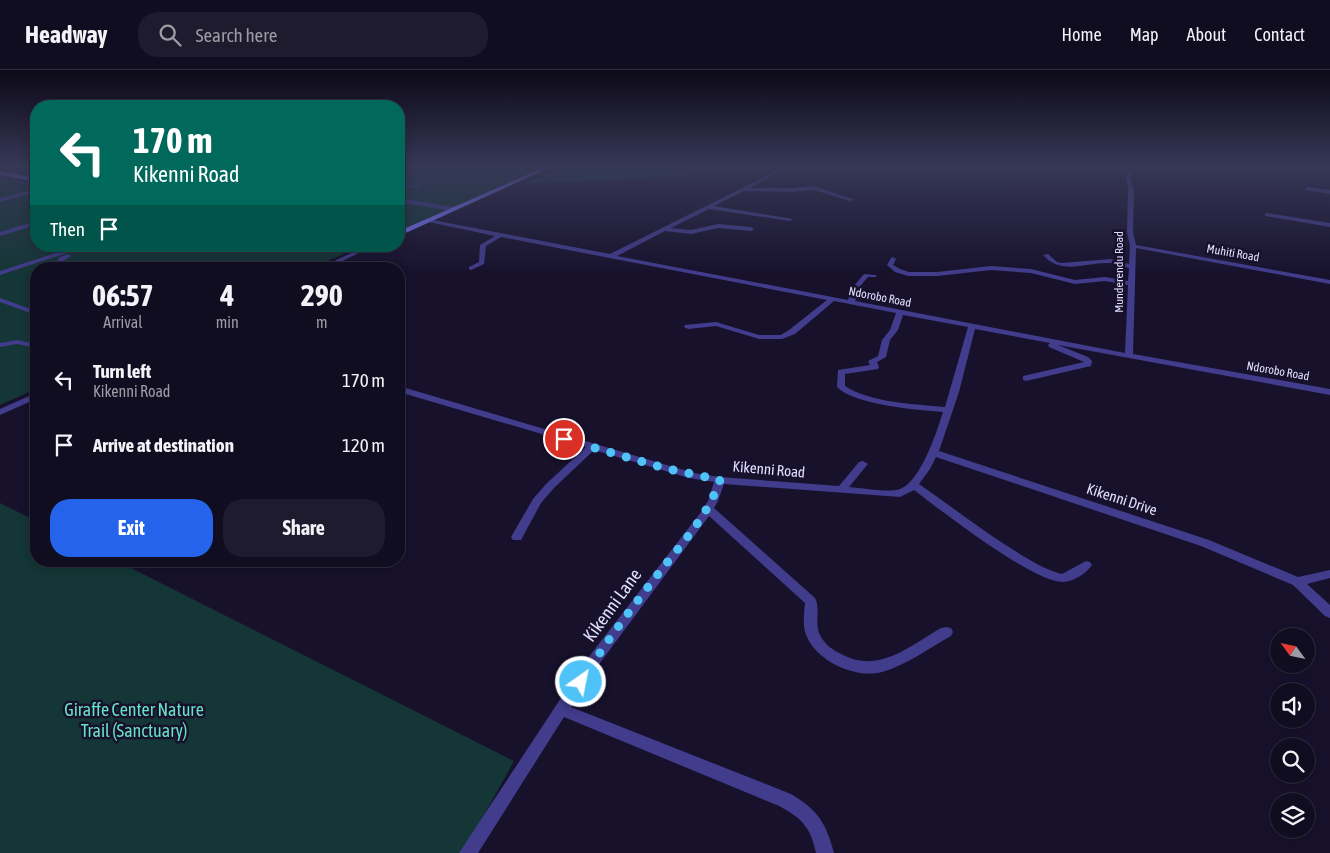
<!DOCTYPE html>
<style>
body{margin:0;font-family:"Asap Condensed",sans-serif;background:#1e1b2e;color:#f1f3f6;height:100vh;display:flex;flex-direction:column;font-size:19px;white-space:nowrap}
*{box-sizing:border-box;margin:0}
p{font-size:16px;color:#9c9ca5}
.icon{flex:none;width:28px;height:28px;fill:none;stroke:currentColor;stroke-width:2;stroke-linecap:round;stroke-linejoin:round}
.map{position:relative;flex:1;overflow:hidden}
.side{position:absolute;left:30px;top:192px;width:375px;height:305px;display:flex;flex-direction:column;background:#110d21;border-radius:20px;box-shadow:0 2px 12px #0003,0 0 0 1px #302d3f}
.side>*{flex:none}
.banner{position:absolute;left:30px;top:30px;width:375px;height:152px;border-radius:20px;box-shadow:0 2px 12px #0003,0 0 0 1px #302d3f;background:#00695c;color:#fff;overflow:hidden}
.needle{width:32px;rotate:303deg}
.controls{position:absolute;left:1270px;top:558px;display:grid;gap:10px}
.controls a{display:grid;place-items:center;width:45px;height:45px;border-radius:50%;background:#110d21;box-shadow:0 2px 12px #0003,0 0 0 1px #302d3f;font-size:25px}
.pin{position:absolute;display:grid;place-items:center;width:42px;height:42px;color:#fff;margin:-21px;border:2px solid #fff;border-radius:50%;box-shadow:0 1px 5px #0007}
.me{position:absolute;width:55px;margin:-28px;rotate:33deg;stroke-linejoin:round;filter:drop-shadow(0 0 4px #0008)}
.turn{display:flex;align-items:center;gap:18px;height:105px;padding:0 20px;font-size:22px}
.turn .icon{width:65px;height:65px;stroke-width:2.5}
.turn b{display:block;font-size:35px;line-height:42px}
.then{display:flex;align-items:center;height:48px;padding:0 20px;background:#0003;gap:10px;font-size:19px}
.eta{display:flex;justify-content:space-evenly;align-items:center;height:85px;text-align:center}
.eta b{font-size:30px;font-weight:700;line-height:35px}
.primary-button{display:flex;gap:10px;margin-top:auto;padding:10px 20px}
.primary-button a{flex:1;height:58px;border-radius:20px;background:#2563eb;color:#fff;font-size:20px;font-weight:700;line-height:58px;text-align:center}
.primary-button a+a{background:#1e1b2e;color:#f1f3f6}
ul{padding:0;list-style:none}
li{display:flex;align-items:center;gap:15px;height:65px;padding:0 20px}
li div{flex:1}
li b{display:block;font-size:19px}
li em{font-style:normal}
header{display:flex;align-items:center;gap:30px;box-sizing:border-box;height:70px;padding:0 25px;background:#110d21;border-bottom:1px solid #302d3f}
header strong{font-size:24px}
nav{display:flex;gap:28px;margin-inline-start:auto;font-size:18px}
.search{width:350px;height:45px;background:#1e1b2e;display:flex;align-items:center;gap:12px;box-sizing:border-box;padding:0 18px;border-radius:20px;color:#9c9ca5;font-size:19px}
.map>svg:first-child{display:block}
</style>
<header>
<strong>Headway</strong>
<div class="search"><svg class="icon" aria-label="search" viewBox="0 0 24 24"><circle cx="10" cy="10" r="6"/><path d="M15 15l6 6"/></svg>Search here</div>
<nav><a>Home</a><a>Map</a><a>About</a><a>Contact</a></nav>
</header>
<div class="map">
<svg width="1330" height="783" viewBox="0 0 1330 783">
<rect width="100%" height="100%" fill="#17112c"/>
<!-- green -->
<g fill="#143636">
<path d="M 0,95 L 36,95 L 36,108 L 0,100 Z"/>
<path d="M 399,95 L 548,95 L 399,161 Z"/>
<path d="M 568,95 L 745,95 C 674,112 596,110 523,114 Z"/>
<path d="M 0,106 L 36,114 L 36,176 L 322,176 L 348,182 L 309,199 L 36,199 L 36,319 L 0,335 Z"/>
<path d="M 0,433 L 36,451 L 36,491 L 117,491 L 514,691 L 463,783 L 0,783 Z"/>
</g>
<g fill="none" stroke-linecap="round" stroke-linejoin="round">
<!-- street -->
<g fill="#413c8b" fill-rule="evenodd">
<path d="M 788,95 L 793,95 L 750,118 L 793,118 L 814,116 L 855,130 L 850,131 L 814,120 L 793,122 L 744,121 L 714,136 L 793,149 L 790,151 L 709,139 L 671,158 L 691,160 L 718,154 L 751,157 L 754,159 L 751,161 L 718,158 L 691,164 L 665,161 L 617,186 L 848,230 L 849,227 L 849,222 L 864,204 L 876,205 L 876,207 L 868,207 L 855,222 L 857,227 L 855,231 L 1125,283 L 1128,215 L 1105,211 L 1075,214 L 1031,203 L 991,200 L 937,206 L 908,206 L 895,202 L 887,195 L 891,188 L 893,187 L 896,189 L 893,195 L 900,199 L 909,202 L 937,202 L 991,196 L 1031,199 L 1075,210 L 1105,207 L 1128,211 L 1129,198 C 1123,196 1116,193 1110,193 C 1085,192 1062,206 1043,185 L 1048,184 L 1057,192 L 1061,193 L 1111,189 L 1129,194 L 1130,176 L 1127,162 L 1128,119 L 1126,107 L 1130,95 L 1134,95 L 1130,107 L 1134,119 L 1133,162 L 1136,175 L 1330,210 L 1330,214 L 1136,178 L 1133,284 L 1330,319 L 1330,325 L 1058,275 L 1088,287 L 1092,291 L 1091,296 L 1026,311 L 1023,310 L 1023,306 L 1084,292 L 1049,277 L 1048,275 L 1050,273 L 975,259 L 959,322 L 939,381 L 1209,470 L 1298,507 L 1330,500 L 1330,508 L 1307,514 L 1330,535 L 1330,548 L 1325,546 L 1293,515 L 1201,476 L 936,387 L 930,399 L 919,414 C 948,434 975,455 1004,474 C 1022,485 1041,499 1062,504 L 1086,491 L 1090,492 L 1092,495 C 1087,503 1073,512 1063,512 C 1034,513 940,440 914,420 L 900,427 L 724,414 L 718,431 L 714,438 L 815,528 C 821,539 814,554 820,565 C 824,574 834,581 843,585 C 879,604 911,575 941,558 L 946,557 L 951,558 L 953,562 L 951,566 C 929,578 907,595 882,602 C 856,609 818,592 807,567 C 802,557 804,544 805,533 L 709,446 L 594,601 L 571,637 L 791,724 C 818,740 826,753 834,783 L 816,783 C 811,758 802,748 779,736 L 564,647 L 478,783 L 459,783 L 584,593 L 701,442 L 708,431 L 714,412 L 689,408 L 594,380 L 554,418 L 541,433 L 521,470 L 513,470 L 511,467 L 533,429 L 546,414 L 586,377 L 399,322 L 399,316 L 694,403 L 720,407 L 839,416 L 859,392 L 863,391 L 868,394 L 849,417 C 864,418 882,422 896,420 C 919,418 937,361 943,342 C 918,340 854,335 837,317 L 838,300 L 870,295 L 868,291 L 878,286 L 882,270 L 890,260 L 896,243 L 834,231 L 795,264 L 782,269 L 759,269 L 716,256 L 688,259 L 684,257 L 685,255 L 716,252 L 759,265 L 781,265 L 789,260 L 827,230 L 501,167 L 486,176 L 484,194 L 471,200 L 469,199 L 469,197 L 479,192 L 480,175 L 495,166 L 424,151 L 427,149 L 610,184 ZM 903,245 L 968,257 L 945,337 C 915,334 871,333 845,316 L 845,304 L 878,299 L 879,297 L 877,292 L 886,287 L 890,270 L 898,260 Z"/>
<path d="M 422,115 L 420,117 L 399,118 L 399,116 Z"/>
<path d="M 1307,117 L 1330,120 L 1330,124 L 1305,120 Z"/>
<path d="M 36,119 L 36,122 L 0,132 L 0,128 Z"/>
<path d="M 399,128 L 453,137 L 456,139 L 453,141 L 399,132 Z"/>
<path d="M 1267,143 L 1330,153 L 1330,157 L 1265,146 L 1265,144 Z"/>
<path d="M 36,151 L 36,155 L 0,166 L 0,162 Z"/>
<path d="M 78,176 L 88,176 L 0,205 L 0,201 Z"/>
<path d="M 358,180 L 363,181 L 326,199 L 317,199 Z"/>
<path d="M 68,184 L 71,186 L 63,191 L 83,199 L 73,199 L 57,193 L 56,192 L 60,187 Z"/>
<path d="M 0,228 L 36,241 L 36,245 L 0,232 Z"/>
<path d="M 17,270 L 36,274 L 36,278 L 17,274 L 0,277 L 0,273 Z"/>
<path d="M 36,323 L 36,329 L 0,345 L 0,339 Z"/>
</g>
<!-- secondary -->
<g fill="#7b74ff" fill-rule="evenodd">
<path d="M 549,95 L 556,95 L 399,166 L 399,161 Z"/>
<path d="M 0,101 L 36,108 L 36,112 L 0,105 Z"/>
<path d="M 334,176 L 359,178 L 364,176 L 374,176 L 360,183 Z"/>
</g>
</g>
<!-- sky -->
<linearGradient id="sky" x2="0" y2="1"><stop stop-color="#0d0918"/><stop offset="0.47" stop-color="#363856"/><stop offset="1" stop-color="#363856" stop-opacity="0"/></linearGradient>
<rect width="1330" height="204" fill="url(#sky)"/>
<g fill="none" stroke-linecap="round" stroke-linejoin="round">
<!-- route -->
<path stroke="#4fc3f7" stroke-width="9" stroke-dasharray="0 16.2" d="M 564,369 L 664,398 L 720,410 C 708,445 684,471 662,499 C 634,535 605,573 581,612"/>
</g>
<g text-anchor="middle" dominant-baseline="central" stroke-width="5" stroke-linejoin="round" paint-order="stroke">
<!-- far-street labels -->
<g font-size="12" fill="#e1ddff" stroke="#17112c">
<text transform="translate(1233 183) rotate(10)">Muhiti Road</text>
<text transform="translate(1119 202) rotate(-90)">Munderendu Road</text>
<text transform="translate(880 227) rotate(11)">Ndorobo Road</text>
<text transform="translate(1278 301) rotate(10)">Ndorobo Road</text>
</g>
<!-- street labels -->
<g font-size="15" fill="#e1ddff" stroke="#17112c">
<text transform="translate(769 399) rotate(5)">Kikenni Road</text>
<text transform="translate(1122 429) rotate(18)">Kikenni Drive</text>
</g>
<!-- near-street labels -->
<g font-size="18" fill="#e1ddff" stroke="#17112c">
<text transform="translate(612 535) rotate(-54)">Kikenni Lane</text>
</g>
<!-- near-park labels -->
<g font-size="18" fill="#66e2c6" stroke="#17112c">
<text x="134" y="639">Giraffe Center Nature<tspan x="134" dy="21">Trail (Sanctuary)</tspan></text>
</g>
</g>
</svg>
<div class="controls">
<a><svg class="needle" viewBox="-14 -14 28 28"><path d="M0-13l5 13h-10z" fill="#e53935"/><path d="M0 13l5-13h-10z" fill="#9c9ca5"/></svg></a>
<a><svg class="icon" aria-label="sound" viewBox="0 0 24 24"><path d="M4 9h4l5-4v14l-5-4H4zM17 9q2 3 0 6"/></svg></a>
<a><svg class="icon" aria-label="search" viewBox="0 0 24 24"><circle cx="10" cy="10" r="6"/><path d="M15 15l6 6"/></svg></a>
<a><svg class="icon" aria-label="layers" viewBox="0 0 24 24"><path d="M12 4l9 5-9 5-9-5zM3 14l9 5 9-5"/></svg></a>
</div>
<div class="pin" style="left:564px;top:369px;background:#d93025"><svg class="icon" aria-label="arrive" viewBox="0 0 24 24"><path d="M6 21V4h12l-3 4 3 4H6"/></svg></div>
<svg class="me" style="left:581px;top:612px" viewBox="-20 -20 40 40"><circle r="17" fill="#4fc3f7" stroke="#fff" stroke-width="3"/><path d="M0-11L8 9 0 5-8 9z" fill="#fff"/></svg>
<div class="banner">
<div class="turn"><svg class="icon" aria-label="left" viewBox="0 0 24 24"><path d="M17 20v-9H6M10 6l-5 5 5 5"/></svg><div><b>170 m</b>Kikenni Road</div></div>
<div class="then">Then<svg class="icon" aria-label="arrive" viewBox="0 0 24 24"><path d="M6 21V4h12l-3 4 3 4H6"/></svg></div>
</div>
<section class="side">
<div class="eta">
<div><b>06:57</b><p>Arrival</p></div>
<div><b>4</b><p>min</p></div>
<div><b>290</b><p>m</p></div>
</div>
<ul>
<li><svg class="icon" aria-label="left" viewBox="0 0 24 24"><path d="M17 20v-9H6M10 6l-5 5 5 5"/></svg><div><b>Turn left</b><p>Kikenni Road</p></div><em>170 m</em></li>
<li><svg class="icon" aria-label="arrive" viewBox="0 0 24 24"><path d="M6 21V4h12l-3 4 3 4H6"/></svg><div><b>Arrive at destination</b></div><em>120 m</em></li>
</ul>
<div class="primary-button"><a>Exit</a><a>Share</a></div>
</section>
</div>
